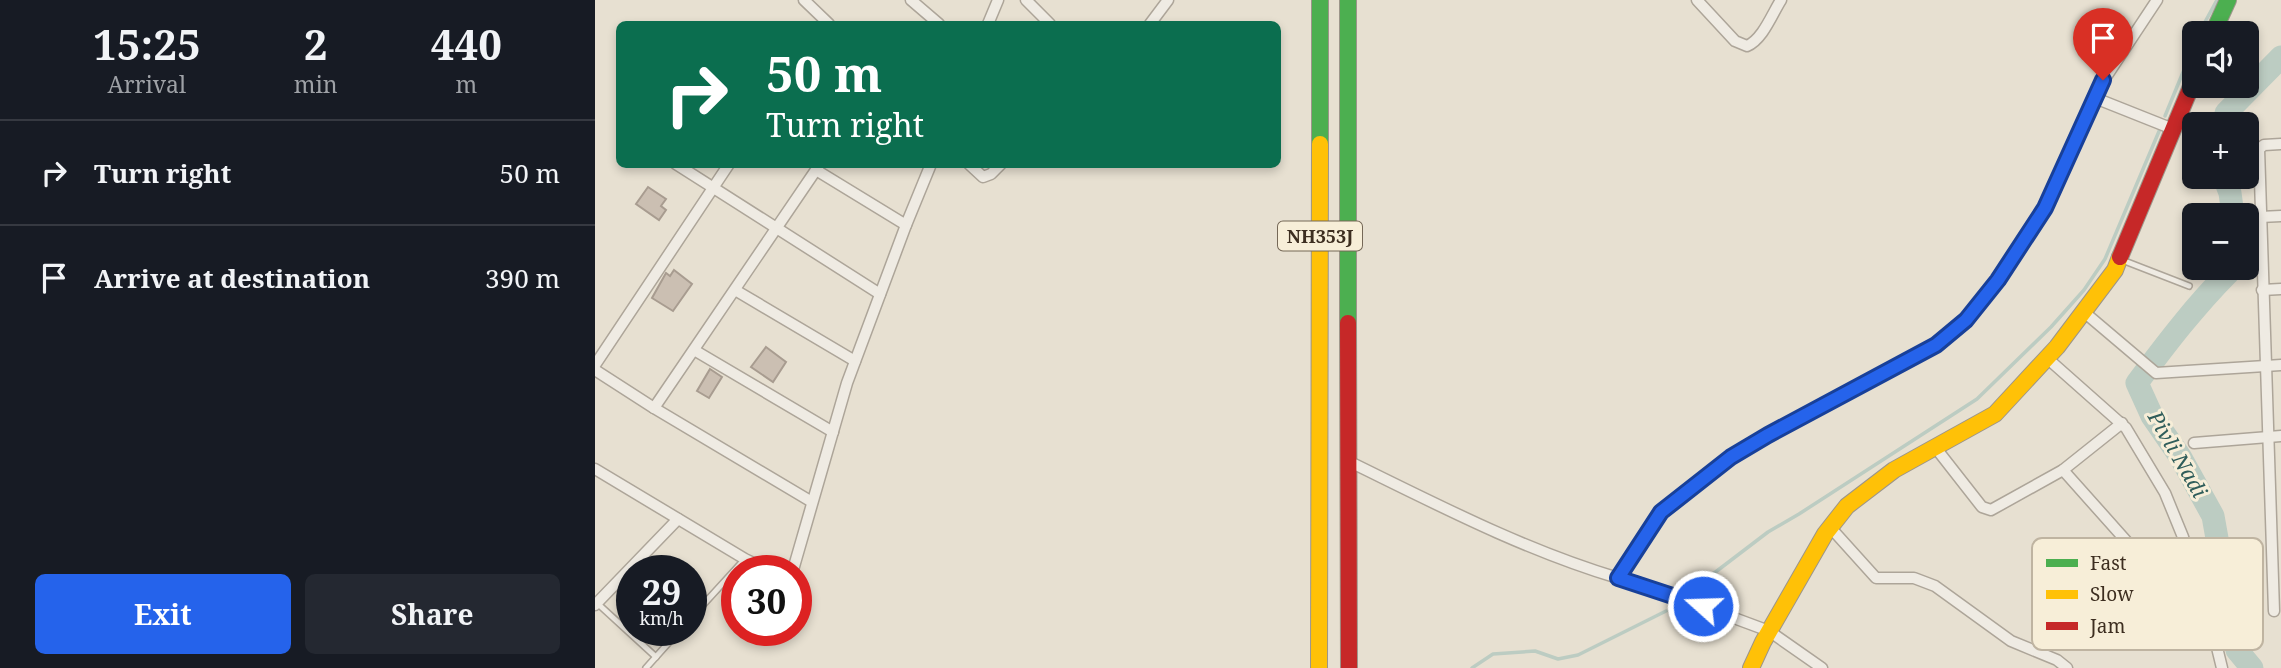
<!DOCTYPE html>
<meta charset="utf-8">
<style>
body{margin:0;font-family:"Noto Serif",serif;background:#242831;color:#f1f3f6;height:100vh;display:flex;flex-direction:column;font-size:26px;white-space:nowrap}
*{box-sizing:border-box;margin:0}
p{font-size:23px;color:#9ea1a6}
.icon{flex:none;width:38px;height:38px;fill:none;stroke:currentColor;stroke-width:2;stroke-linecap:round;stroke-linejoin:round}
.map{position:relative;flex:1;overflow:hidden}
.sheet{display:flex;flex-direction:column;background:#171b24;width:595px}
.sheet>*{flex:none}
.top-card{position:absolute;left:21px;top:21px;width:665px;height:147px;border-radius:10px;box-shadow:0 4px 10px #0003;background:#0b6e4f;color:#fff;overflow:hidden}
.controls{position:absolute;left:1587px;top:21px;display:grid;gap:14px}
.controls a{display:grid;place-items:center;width:77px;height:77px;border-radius:10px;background:#171b24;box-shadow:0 4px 10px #0003;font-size:35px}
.speed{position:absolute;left:21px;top:555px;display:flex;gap:14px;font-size:35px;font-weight:700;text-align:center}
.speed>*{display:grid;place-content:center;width:91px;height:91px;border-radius:50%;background:#171b24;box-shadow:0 4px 10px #0003;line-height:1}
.speed small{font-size:18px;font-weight:400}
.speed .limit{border:10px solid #d22;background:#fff;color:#111}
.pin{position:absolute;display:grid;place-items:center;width:60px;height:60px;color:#fff;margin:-72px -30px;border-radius:50% 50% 50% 0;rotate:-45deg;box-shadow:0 0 7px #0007}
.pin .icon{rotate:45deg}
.me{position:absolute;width:77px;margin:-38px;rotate:290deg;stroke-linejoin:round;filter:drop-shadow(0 0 5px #0008)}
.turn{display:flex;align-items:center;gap:24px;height:147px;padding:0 35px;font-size:32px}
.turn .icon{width:91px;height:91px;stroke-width:2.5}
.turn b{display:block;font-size:49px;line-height:60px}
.eta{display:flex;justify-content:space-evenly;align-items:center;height:119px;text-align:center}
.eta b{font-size:42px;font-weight:700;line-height:49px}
.button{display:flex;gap:14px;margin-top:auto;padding:14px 35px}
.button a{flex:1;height:80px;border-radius:10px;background:#2563eb;color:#fff;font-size:28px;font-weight:700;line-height:80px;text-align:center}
.button a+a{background:#242831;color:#f1f3f6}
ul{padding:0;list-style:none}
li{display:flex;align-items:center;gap:21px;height:105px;padding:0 35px;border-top:2px solid #363941}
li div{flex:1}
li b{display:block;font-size:26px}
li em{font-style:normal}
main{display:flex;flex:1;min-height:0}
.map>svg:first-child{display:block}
</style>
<main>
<section class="sheet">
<div class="eta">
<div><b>15:25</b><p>Arrival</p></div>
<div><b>2</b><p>min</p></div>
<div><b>440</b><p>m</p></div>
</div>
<ul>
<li><svg class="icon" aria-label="right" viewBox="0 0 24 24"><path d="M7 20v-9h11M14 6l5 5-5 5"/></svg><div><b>Turn right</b></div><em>50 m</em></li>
<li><svg class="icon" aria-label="arrive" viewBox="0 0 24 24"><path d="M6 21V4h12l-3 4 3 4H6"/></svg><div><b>Arrive at destination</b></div><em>390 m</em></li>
</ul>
<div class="button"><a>Exit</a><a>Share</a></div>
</section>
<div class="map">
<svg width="1686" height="668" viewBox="0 0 1686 668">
<rect width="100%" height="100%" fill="#e7e0d1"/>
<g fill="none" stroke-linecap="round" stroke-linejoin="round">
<!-- stream -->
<g stroke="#bcccc2" stroke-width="3.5">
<path d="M 1604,33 L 1622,0"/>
<path d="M 1570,116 L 1600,43"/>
<path d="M 1089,596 L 1173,532 L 1204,514 L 1382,399 L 1456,327 L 1489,290 L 1510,259 L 1565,129"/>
<path d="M 877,668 L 898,654 L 940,651 L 963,659 L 983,655 L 1071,611"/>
</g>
<!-- river -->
<g stroke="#bcccc2" stroke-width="23">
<path d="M 1630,124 L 1631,113 L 1686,57"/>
<path d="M 1629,177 L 1635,193 L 1638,215"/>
<path d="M 1635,268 L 1634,272 C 1600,306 1571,344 1542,383 L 1557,416 L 1586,458 L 1618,516 L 1642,650 L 1657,668"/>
</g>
</g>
<!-- building -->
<g fill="#cbbfb2" stroke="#a89c90" stroke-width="2">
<path d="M 53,187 L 71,199 L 66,206 L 71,210 L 64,220 L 41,204 Z"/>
<path d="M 79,270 L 97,284 L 78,311 L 57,298 L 71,273 L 75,276 Z"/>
<path d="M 171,347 L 191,362 L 178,382 L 156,367 Z"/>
<path d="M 115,369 L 127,377 L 114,398 L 102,391 Z"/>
</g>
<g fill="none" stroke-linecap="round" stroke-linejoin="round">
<!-- lane casing -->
<g stroke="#ada599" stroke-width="8">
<g id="lane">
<path d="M 1527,260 L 1594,286"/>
<path d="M 2,603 L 61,657"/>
<path d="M 96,618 L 150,559"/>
<path d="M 51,668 L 85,630"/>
</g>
</g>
<!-- street casing -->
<g stroke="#ada599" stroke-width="13">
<g id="street">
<path d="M 209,0 L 234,24"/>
<path d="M 316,0 L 344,24"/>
<path d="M 431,0 L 455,24"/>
<path d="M 1102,0 L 1140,41 L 1152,46 C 1168,39 1177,14 1186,0"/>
<path d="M 393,24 L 403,0"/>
<path d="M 555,24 L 573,0"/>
<path d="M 1500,98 L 1578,129"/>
<path d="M 81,164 L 285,294"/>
<path d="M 374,164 L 388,177 L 396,174 L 406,164"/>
<path d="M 221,170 L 311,225"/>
<path d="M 1665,217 L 1686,216"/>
<path d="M 140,290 L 260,361"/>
<path d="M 1667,290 L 1686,289"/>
<path d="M 1489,312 L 1561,373 L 1686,365"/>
<path d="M 99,350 L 238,432"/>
<path d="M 1452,358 L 1531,428 L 1570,493 L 1588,537 L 1616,623 L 1627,668"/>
<path d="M 0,365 L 134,164"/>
<path d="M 0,370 L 59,408 L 217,502"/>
<path d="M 59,408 L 225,164"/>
<path d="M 1599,443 L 1686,436"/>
<path d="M 1340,447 L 1387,507 L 1396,510 L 1468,470 L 1527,423"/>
<path d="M 753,461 C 841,504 929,550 1023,578 L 1066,512 L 1136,457 L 1173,435 L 1341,345 L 1371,320 L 1403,280 L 1450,208 L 1509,80 L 1562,0"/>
<path d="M 0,469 L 150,559 L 173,570"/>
<path d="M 1468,470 L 1542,553 C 1562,566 1572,561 1594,555"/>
<path d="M 1235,527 L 1281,578 L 1319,578 L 1340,586 L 1416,641 L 1462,660 L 1472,668"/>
<path d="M 198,570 L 252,383 L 311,225 L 336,164"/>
<path d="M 1023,578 L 1042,582 L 1174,631 L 1227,668"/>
<path d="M 0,605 L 83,519"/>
<path d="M 1679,611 L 1664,149 L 1669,145 L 1686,144"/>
</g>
</g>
<!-- fast casing -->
<g stroke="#9c958a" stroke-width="18">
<g id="fast">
<path d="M 753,0 L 753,323"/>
<path d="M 1618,33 L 1633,0"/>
<path d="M 725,144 L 725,0"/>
</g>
</g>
<!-- slow casing -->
<g stroke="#9c958a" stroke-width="18">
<g id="slow">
<path d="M 724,668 L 725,144"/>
<path d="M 1156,668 L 1168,642 L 1230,534 L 1252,506 L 1299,470 L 1400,414 L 1462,347 L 1520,270 L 1525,257"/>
</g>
</g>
<!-- jam casing -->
<g stroke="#9c958a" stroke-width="18">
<g id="jam">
<path d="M 1525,257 L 1600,77"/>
<path d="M 753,323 L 754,668"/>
</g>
</g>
<!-- lane -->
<use href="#lane" stroke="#efebe3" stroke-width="5"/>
<!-- street -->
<use href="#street" stroke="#efebe3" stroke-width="10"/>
<!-- fast -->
<use href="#fast" stroke="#4caf50" stroke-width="16"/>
<!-- slow -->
<use href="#slow" stroke="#ffc107" stroke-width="16"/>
<!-- jam -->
<use href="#jam" stroke="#c62828" stroke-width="16"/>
</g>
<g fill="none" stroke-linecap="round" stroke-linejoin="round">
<!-- route casing -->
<g stroke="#184099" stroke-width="18">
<path id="route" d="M 1108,606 L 1023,578 L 1066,512 L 1136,457 L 1173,435 L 1341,345 L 1371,320 L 1403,280 L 1450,208 L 1508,80"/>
</g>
<!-- route -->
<use href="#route" stroke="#2563eb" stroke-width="12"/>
</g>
<g text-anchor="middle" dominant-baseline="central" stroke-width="6" stroke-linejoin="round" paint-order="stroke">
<!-- shield labels -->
<rect fill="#f7eed8" stroke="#756857" stroke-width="2" x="683" y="221.5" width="84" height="29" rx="5"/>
<g font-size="18" font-weight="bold" fill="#3d2e20">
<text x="725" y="236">NH353J</text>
</g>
<!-- water labels -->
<g font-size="21" font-style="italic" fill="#2f5d5a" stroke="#f7eed8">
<text transform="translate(1583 454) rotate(60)">Pivli Nadi</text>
</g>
</g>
<!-- legend -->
<rect x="1437" y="538" width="231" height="112" rx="10" fill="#f7eed8" stroke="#bfb4a1" stroke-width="2"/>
<rect x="1451" y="559" width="32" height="8" fill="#4caf50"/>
<rect x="1451" y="590" width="32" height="9" fill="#ffc107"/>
<rect x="1451" y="622" width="32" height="8" fill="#c62828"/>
<g font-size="19" fill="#3d2e20">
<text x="1495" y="570">Fast</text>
<text x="1495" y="601">Slow</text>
<text x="1495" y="633">Jam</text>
</g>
</svg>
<div class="controls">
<a><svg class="icon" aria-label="sound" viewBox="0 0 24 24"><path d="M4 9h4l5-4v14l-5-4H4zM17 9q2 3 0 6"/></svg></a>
<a>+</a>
<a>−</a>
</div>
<div class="speed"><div>29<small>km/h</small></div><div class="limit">30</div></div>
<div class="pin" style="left:1508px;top:80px;background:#d93025"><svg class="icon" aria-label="arrive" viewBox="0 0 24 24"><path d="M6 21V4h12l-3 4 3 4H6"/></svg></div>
<svg class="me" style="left:1108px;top:606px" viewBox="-20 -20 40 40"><circle r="17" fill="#2563eb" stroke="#fff" stroke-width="3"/><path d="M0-11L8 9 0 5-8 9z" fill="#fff"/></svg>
<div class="top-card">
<div class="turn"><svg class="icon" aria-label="right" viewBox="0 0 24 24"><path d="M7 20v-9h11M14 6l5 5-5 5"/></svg><div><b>50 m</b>Turn right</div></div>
</div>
</div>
</main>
